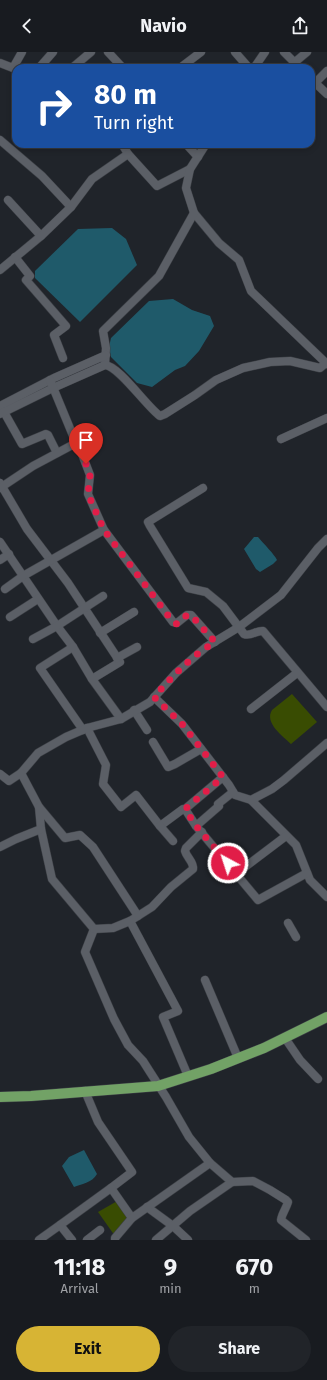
<!DOCTYPE html>
<style>
body{margin:0;font-family:"Fira Sans",sans-serif;background:#212429;color:#f1f3f6;height:100vh;display:flex;flex-direction:column;font-size:15px;white-space:nowrap}
*{box-sizing:border-box;margin:0}
p{font-size:13px;color:#9fa1a5}
.icon{flex:none;width:22px;height:22px;fill:none;stroke:currentColor;stroke-width:2;stroke-linecap:round;stroke-linejoin:round}
.map{position:relative;height:1188px;overflow:hidden}
.drawer{display:flex;flex-direction:column;background:#181b20;flex:1}
.drawer>*{flex:none}
.top-card{position:absolute;left:12px;top:12px;width:303px;height:84px;border-radius:12px;box-shadow:0 2px 6px #0003,0 0 0 1px #36393e;background:#1a4fa0;color:#fff;overflow:hidden}
.pin{position:absolute;display:grid;place-items:center;width:34px;height:34px;color:#fff;margin:-41px -17px;border-radius:50% 50% 50% 0;rotate:-45deg;box-shadow:0 0 4px #0007}
.pin .icon{rotate:45deg}
.me{position:absolute;width:44px;margin:-22px;rotate:320deg;stroke-linejoin:round;filter:drop-shadow(0 0 3px #0008)}
.turn{display:flex;align-items:center;gap:14px;height:84px;padding:0 16px;font-size:18px}
.turn .icon{width:52px;height:52px;stroke-width:2.5}
.turn b{display:block;font-size:28px;line-height:34px}
.eta{display:flex;justify-content:space-evenly;align-items:center;height:68px;text-align:center}
.eta b{font-size:24px;font-weight:700;line-height:28px}
.primary-button{display:flex;gap:8px;margin-top:auto;padding:8px 16px}
.primary-button a{flex:1;height:46px;border-radius:24px;background:#d7b434;color:#111;font-size:16px;font-weight:700;line-height:46px;text-align:center}
.primary-button a+a{background:#212429;color:#f1f3f6}
header{display:flex;justify-content:space-between;align-items:center;height:52px;padding:0 16px;background:#181b20;font-size:18px;font-weight:700}
.map>svg:first-child{display:block}
</style>
<header><svg class="icon" aria-label="back" viewBox="0 0 24 24"><path d="M15 5l-7 7 7 7"/></svg>Navio<svg class="icon" aria-label="share" viewBox="0 0 24 24"><path d="M12 15V3M7 8l5-5 5 5M5 13v7h14v-7"/></svg></header>
<div class="map">
<svg width="327" height="1188" viewBox="0 0 327 1188">
<rect width="100%" height="100%" fill="#20242a"/>
<!-- green -->
<g fill="#394c02">
<path d="M 292,642 L 317,670 L 291,692 C 283,684 264,671 272,658 Z"/>
<path d="M 119,1148 L 131,1166 L 115,1184 L 98,1160 Z"/>
</g>
<!-- water -->
<g fill="#1f5a6a">
<path d="M 112,176 L 126,187 L 137,213 L 80,270 L 35,226 L 35,219 L 78,177 Z"/>
<path d="M 173,247 L 192,258 L 210,264 L 214,274 L 199,299 L 185,314 L 175,318 L 152,335 L 137,331 L 111,305 L 109,295 L 111,286 L 149,249 Z"/>
<path d="M 254,485 L 258,485 C 263,491 275,503 277,508 L 273,512 L 260,520 L 256,517 L 244,497 Z"/>
<path d="M 84,1098 L 97,1122 C 92,1131 81,1132 74,1135 L 62,1114 L 69,1105 Z"/>
</g>
<g fill="none" stroke-linecap="round" stroke-linejoin="round">
<!-- minor casing -->
<g stroke="#3d4046" stroke-width="9">
<g id="minor">
<path d="M 108,0 L 123,16"/>
<path d="M 235,0 L 249,16"/>
<path d="M 284,0 L 300,16"/>
<path d="M 295,10 L 307,0"/>
<path d="M 0,11 L 13,16 L 22,0"/>
<path d="M 39,16 L 53,0"/>
<path d="M 72,16 L 91,0"/>
<path d="M 180,16 L 201,0"/>
<path d="M 254,16 L 265,0"/>
<path d="M 311,27 L 327,42"/>
<path d="M 315,31 L 327,19"/>
<path d="M 0,88 L 42,124 L 71,155"/>
<path d="M 122,92 L 128,102 L 157,134 L 190,117"/>
<path d="M 186,92 L 198,105"/>
<path d="M 206,92 L 190,117 L 186,136 L 194,161 L 219,191 L 239,208 L 251,239 L 327,312"/>
<path d="M 8,148 L 41,184"/>
<path d="M 15,205 L 30,224 L 26,228 L 66,274 L 54,283 L 63,306"/>
<path d="M 0,218 L 41,184 L 71,155 L 92,127 L 128,102"/>
<path d="M 105,313 L 106,296 L 103,279 L 159,224 L 194,161"/>
<path d="M 0,354 L 54,326 L 106,303"/>
<path d="M 4,360 L 22,392 L 46,382 L 48,383 L 57,401"/>
<path d="M 0,362 L 53,336 L 105,313 C 119,314 147,355 160,364 L 165,362 L 195,343 L 216,328 L 243,316 L 270,310 L 290,309 L 320,316 L 326,311"/>
<path d="M 281,387 L 327,366"/>
<path d="M 82,402 L 90,423 L 88,442 L 104,478 L 173,570 L 177,571 L 187,563 L 191,563 L 215,590"/>
<path d="M 0,431 L 27,477 L 68,531 L 120,610 L 92,627"/>
<path d="M 0,436 L 33,414 L 76,391 L 50,328"/>
<path d="M 203,436 L 148,470 L 150,474 L 188,536 L 206,540 L 223,554 L 244,582 C 251,585 256,578 263,579 L 327,655"/>
<path d="M 0,490 L 57,574 L 73,595 L 92,627 L 121,667"/>
<path d="M 0,508 L 9,502"/>
<path d="M 5,537 L 23,524 L 104,478"/>
<path d="M 10,565 L 38,547"/>
<path d="M 100,581 L 134,560"/>
<path d="M 33,587 L 57,574 L 103,544"/>
<path d="M 73,595 L 40,616 L 83,678"/>
<path d="M 117,606 L 137,595"/>
<path d="M 154,645 L 182,672 L 229,733 L 235,743 L 251,748 L 296,793 L 310,828 L 327,845"/>
<path d="M 251,657 L 297,621"/>
<path d="M 134,658 L 147,678"/>
<path d="M 87,676 L 106,713 L 103,732 L 121,755 L 136,743 L 160,774 L 183,757 L 185,757 L 223,725"/>
<path d="M 153,690 L 168,715 L 175,712 L 201,697"/>
<path d="M 21,721 L 38,701 L 66,685 L 87,676 L 121,667 L 150,650 L 176,621 L 206,595 L 239,575 L 281,543 L 318,496 L 327,487"/>
<path d="M 0,722 L 9,729 L 21,721 L 39,755 L 41,777 L 52,827 L 94,877 L 85,900 L 114,967 L 128,993 L 143,1009 L 166,1045 L 189,1085 L 210,1111 L 232,1130 L 253,1129 L 270,1138 L 286,1148 L 288,1150 C 286,1157 282,1161 281,1168 L 306,1188"/>
<path d="M 251,748 L 272,737 L 284,728 L 327,691"/>
<path d="M 39,755 L 65,786 L 80,783 L 93,795 L 138,864"/>
<path d="M 185,757 L 196,774 L 258,848 L 307,821"/>
<path d="M 160,774 L 173,789"/>
<path d="M 196,774 L 219,754 L 218,752 L 233,740"/>
<path d="M 0,795 L 16,787 L 41,777"/>
<path d="M 237,821 L 286,784"/>
<path d="M 130,869 L 178,959 L 163,965 L 188,1024"/>
<path d="M 288,871 L 296,885"/>
<path d="M 94,877 L 113,876 L 130,869 L 152,855 L 171,835 L 193,817 C 194,810 187,806 185,799 L 186,796 L 202,780"/>
<path d="M 205,928 L 238,1006"/>
<path d="M 285,986 L 300,1008 L 318,1027"/>
<path d="M 85,1039 L 98,1070 L 132,1120 L 111,1136"/>
<path d="M 147,1155 L 173,1174 L 188,1188"/>
<path d="M 39,1188 L 60,1173"/>
<path d="M 72,1188 L 60,1173 L 111,1136 L 132,1166"/>
<path d="M 87,1188 L 100,1178"/>
<path d="M 115,1188 L 115,1186 L 132,1166 L 210,1111"/>
<path d="M 156,1188 L 190,1159 L 232,1130"/>
</g>
</g>
<!-- major casing -->
<g stroke="#3d4046" stroke-width="11">
<path id="major" d="M 0,1045 L 31,1044 L 158,1034 L 211,1017 L 264,996 L 327,965"/>
</g>
<!-- minor -->
<use href="#minor" stroke="#5b5f66" stroke-width="8"/>
<!-- major -->
<use href="#major" stroke="#72a266" stroke-width="10"/>
</g>
<g fill="none" stroke-linecap="round" stroke-linejoin="round">
<!-- route -->
<path stroke="#e11d48" stroke-width="7" stroke-dasharray="0 12.6" d="M 86,412 L 90,423 L 88,442 L 104,478 L 173,570 L 177,572 L 187,563 L 191,563 L 215,590 C 191,604 172,625 154,645 L 182,672 L 223,725 L 185,757 L 196,774 L 228,811"/>
</g>
</svg>
<div class="pin" style="left:86px;top:412px;background:#d93025"><svg class="icon" aria-label="arrive" viewBox="0 0 24 24"><path d="M6 21V4h12l-3 4 3 4H6"/></svg></div>
<svg class="me" style="left:228px;top:811px" viewBox="-20 -20 40 40"><circle r="17" fill="#e11d48" stroke="#fff" stroke-width="3"/><path d="M0-11L8 9 0 5-8 9z" fill="#fff"/></svg>
<div class="top-card">
<div class="turn"><svg class="icon" aria-label="right" viewBox="0 0 24 24"><path d="M7 20v-9h11M14 6l5 5-5 5"/></svg><div><b>80 m</b>Turn right</div></div>
</div>
</div>
<section class="drawer">
<div class="eta">
<div><b>11:18</b><p>Arrival</p></div>
<div><b>9</b><p>min</p></div>
<div><b>670</b><p>m</p></div>
</div>
<div class="primary-button"><a>Exit</a><a>Share</a></div>
</section>
